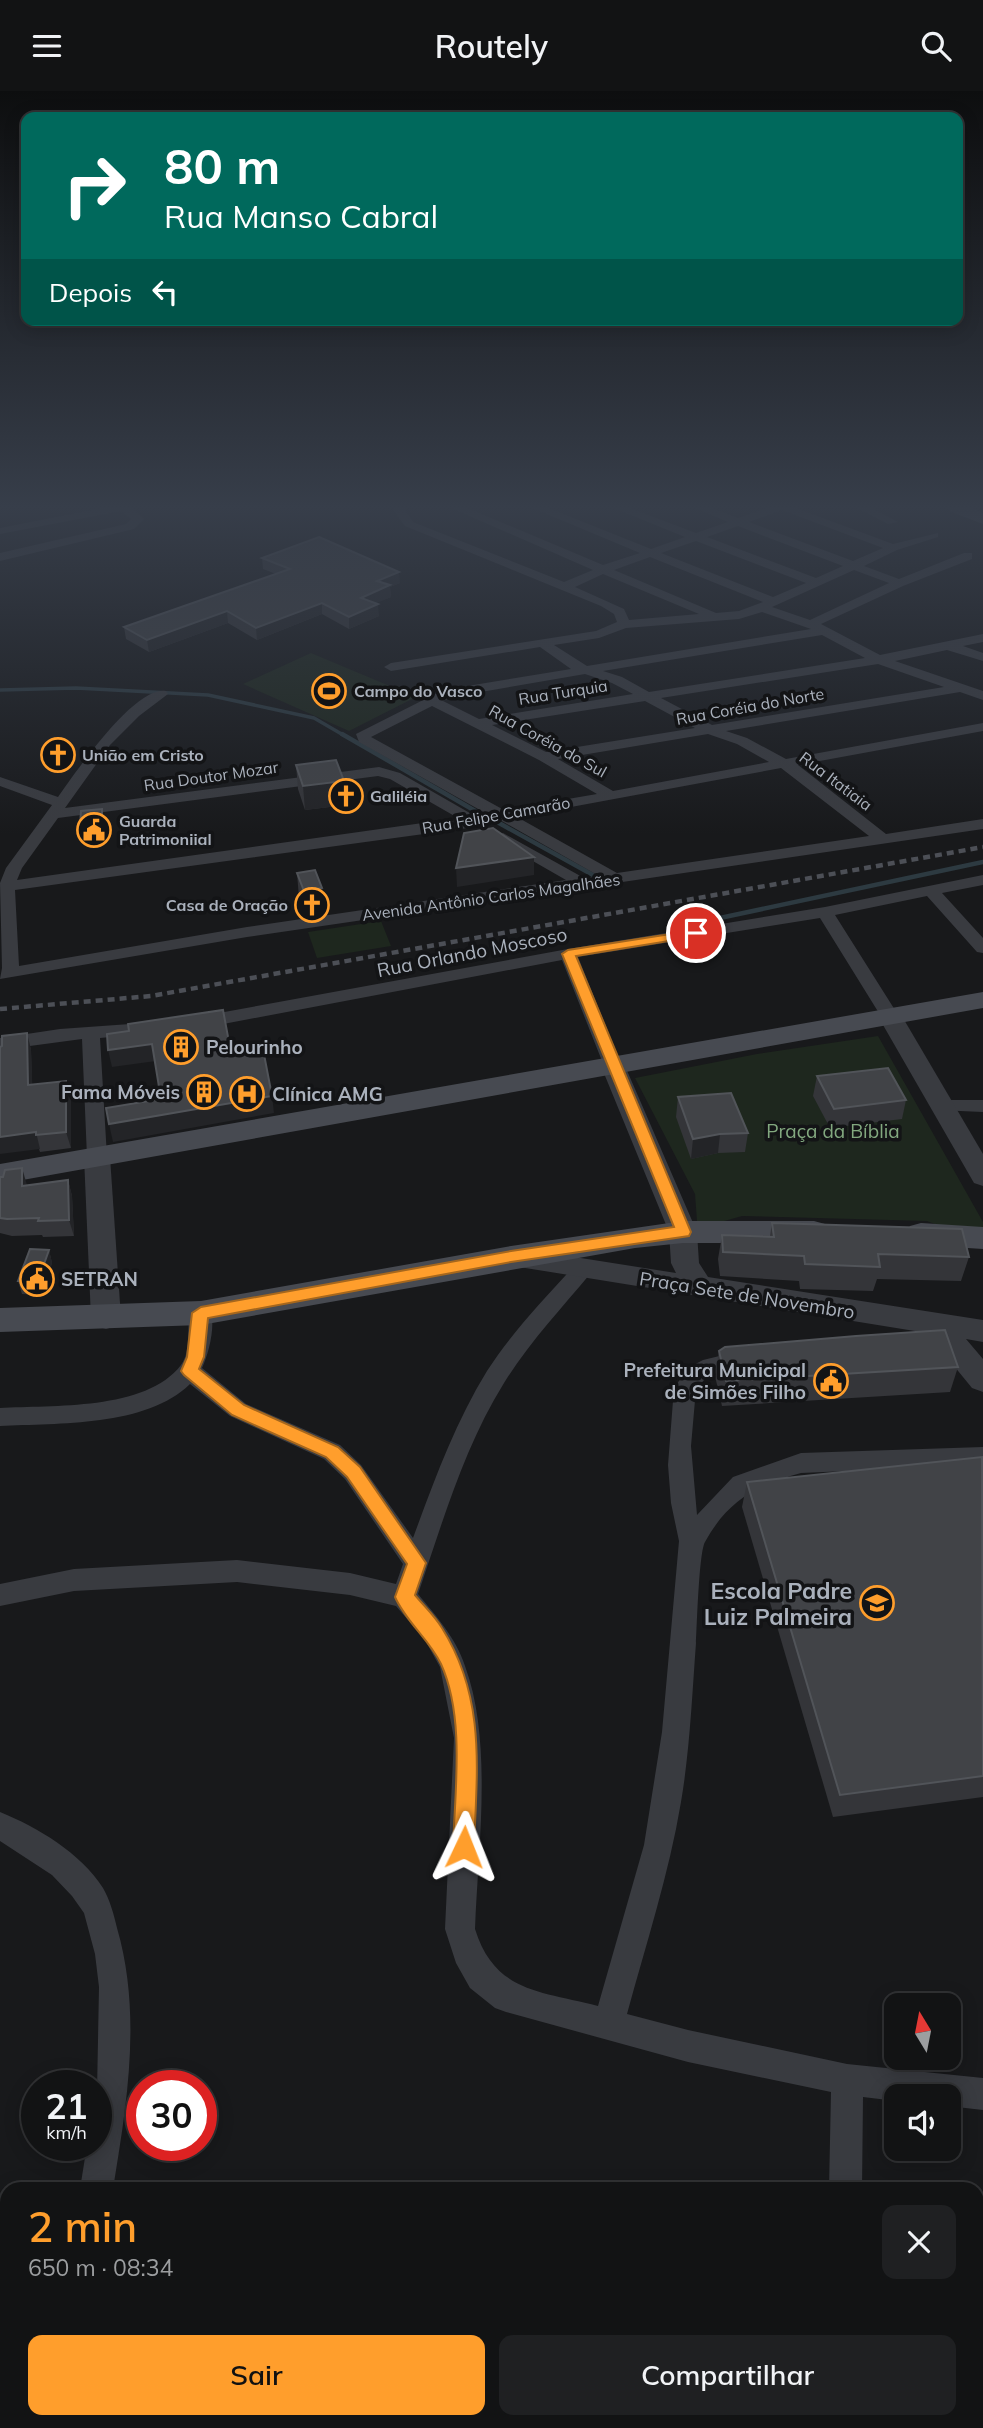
<!DOCTYPE html>
<html lang="pt">
<meta charset="utf-8">
<style>
body{margin:0;font-family:Mulish,sans-serif;background:#1f2022;color:#f1f3f6;height:100vh;display:flex;flex-direction:column;font-size:26px;white-space:nowrap}
*{box-sizing:border-box;margin:0}
p{font-size:23px;color:#9c9ea0}
.icon{flex:none;width:38px;height:38px;fill:none;stroke:currentColor;stroke-width:2;stroke-linecap:round;stroke-linejoin:round}
.map{position:relative;flex:1;overflow:hidden}
.sheet{position:absolute;left:0px;top:2091px;width:984px;height:247px;display:flex;flex-direction:column;background:#121314;border-radius:21px 21px 0 0;box-shadow:0 4px 18px #0003,0 0 0 2px #313234}
.sheet>*{flex:none}
.top-card{position:absolute;left:21px;top:21px;width:942px;height:214px;border-radius:14px;box-shadow:0 4px 18px #0003,0 0 0 2px #313234;background:#00695c;color:#fff;overflow:hidden}
.needle{width:46px;rotate:350deg}
.buttons{position:absolute;left:884px;top:1902px;display:grid;gap:14px}
.buttons a{display:grid;place-items:center;width:77px;height:77px;border-radius:14px;background:#121314;box-shadow:0 4px 18px #0003,0 0 0 2px #313234;font-size:35px}
.speed{position:absolute;left:21px;top:1979px;display:flex;gap:14px;font-size:35px;font-weight:700;text-align:center}
.speed>*{display:grid;place-content:center;width:91px;height:91px;border-radius:50%;background:#121314;box-shadow:0 4px 18px #0003,0 0 0 2px #313234;line-height:1}
.speed small{font-size:18px;font-weight:400}
.speed .limit{border:10px solid #d22;background:#fff;color:#111}
.pin{position:absolute;display:grid;place-items:center;width:60px;height:60px;color:#fff;margin:-30px;border:4px solid #fff;border-radius:50%;box-shadow:0 2px 7px #0007}
.me{position:absolute;width:77px;margin:-38px;rotate:2deg;stroke-linejoin:round;filter:drop-shadow(0 0 5px #0008)}
.turn{display:flex;align-items:center;gap:24px;height:147px;padding:0 28px;font-size:32px}
.turn .icon{width:91px;height:91px;stroke-width:2.5}
.turn b{display:block;font-size:49px;line-height:60px}
.then{display:flex;align-items:center;height:66px;padding:0 28px;background:#0003;gap:14px;font-size:26px}
.round{display:grid;place-items:center;flex:none;width:74px;height:74px;border-radius:14px;background:#1f2022}
.headline{display:flex;align-items:center;justify-content:space-between;height:119px;padding:0 28px}
h1{font-size:42px;font-weight:600;line-height:52px;color:#ff9e2c}
.action{display:flex;gap:14px;margin-top:auto;padding:14px 28px}
.action a{flex:1;height:80px;border-radius:14px;background:#ff9e2c;color:#111;font-size:28px;font-weight:600;line-height:80px;text-align:center}
.action a+a{background:#1f2022;color:#f1f3f6}
header{display:flex;justify-content:space-between;align-items:center;height:91px;padding:0 28px;background:#121314;font-size:32px;font-weight:600}
.map>svg:first-child{display:block}
</style>
<header><svg class="icon" aria-label="menu" viewBox="0 0 24 24"><path d="M4 6h16M4 12h16M4 18h16"/></svg>Routely<svg class="icon" aria-label="search" viewBox="0 0 24 24"><circle cx="10" cy="10" r="6"/><path d="M15 15l6 6"/></svg></header>
<div class="map">
<svg width="983" height="2337" viewBox="0 0 983 2337">
<rect width="100%" height="100%" fill="#18191b"/>
<!-- green -->
<g fill="#1e271e">
<path d="M 311,562 L 416,606 L 349,640 L 243,593 Z"/>
<path d="M 381,830 L 391,855 L 317,867 L 308,841 Z"/>
<path d="M 878,945 L 983,1131 L 983,1141 L 958,1142 L 927,1130 L 742,1125 L 721,1131 L 697,1130 L 695,1103 L 635,987 L 757,963 Z"/>
</g>
<g fill="none" stroke-linecap="round" stroke-linejoin="round">
<!-- stream-far1 -->
<path stroke="#2d3a41" stroke-width="3.5" d="M 0,599 L 76,597 L 208,604 L 314,627 L 345,645"/>
<!-- stream -->
<g stroke="#2d3a41" stroke-width="4.5">
<path d="M 342,643 L 484,725"/>
<path d="M 499,732 L 593,784"/>
<path d="M 687,834 L 983,771"/>
</g>
<!-- minor -->
<g fill="#393b40" fill-rule="evenodd">
<path d="M 107,416 L 131,416 L 144,428 L 134,438 L 0,470 L 0,462 L 126,433 L 131,428 L 121,420 L 0,443 L 0,437 Z"/>
<path d="M 395,416 L 407,416 L 405,419 L 413,431 L 564,491 L 593,479 L 449,416 L 465,416 L 603,474 L 640,462 L 530,416 L 546,416 L 651,458 L 685,446 L 611,416 L 627,416 L 696,442 L 728,431 L 693,416 L 709,416 L 738,427 L 770,416 L 793,416 L 893,453 L 938,442 L 938,446 L 897,459 L 864,475 L 899,488 L 964,462 L 972,462 L 972,468 L 903,495 L 821,533 L 880,564 L 983,543 L 983,551 L 963,555 L 983,562 L 983,570 L 947,559 L 895,570 L 983,600 L 983,609 L 960,601 L 726,640 L 747,647 L 786,668 L 983,632 L 983,640 L 798,674 L 886,743 L 983,728 L 983,738 L 247,846 L 0,888 L 2,877 L 0,792 L 6,777 L 52,714 L 0,695 L 0,686 L 58,706 C 75,682 135,594 166,600 L 168,603 L 139,625 L 110,654 L 65,717 L 379,676 L 400,682 L 475,725 L 487,723 L 359,651 L 356,643 L 443,599 L 571,578 L 540,556 L 391,580 L 384,576 L 391,572 L 596,540 L 617,531 L 614,523 L 601,515 L 405,435 L 393,419 ZM 782,419 L 883,457 L 853,470 L 749,431 ZM 738,435 L 843,475 L 816,487 L 707,446 ZM 696,450 L 806,492 L 773,506 L 661,462 ZM 650,466 L 763,511 L 739,520 L 716,522 L 614,479 ZM 854,479 L 889,492 L 810,529 L 772,516 ZM 603,483 L 699,523 L 629,529 L 624,518 L 575,496 ZM 762,521 L 811,538 L 587,575 L 554,554 L 599,547 L 626,537 L 739,528 ZM 822,544 L 865,567 L 649,601 L 622,586 L 603,580 ZM 878,573 L 944,596 L 712,634 L 661,607 ZM 585,583 L 612,592 L 633,603 L 479,628 L 443,610 L 452,606 ZM 645,610 L 695,637 L 546,661 L 492,634 ZM 432,615 L 539,669 L 597,703 L 504,719 L 371,646 ZM 708,643 L 737,653 L 769,671 L 613,700 L 558,668 ZM 781,677 L 869,745 L 617,782 L 517,726 ZM 378,685 L 390,688 L 458,727 L 17,789 L 22,777 L 58,727 ZM 500,729 L 599,785 L 584,787 L 503,742 L 495,747 L 498,750 L 566,789 L 247,836 L 19,875 L 15,799 L 475,736 Z"/>
<path d="M 855,416 L 870,416 L 898,431 L 888,433 Z"/>
<path d="M 983,784 L 983,794 L 942,802 L 983,847 L 983,862 L 977,861 L 927,805 L 835,824 L 900,927 L 891,932 L 882,927 L 820,827 L 578,866 L 622,975 L 613,981 L 604,975 L 562,869 L 197,938 L 188,932 L 197,926 L 568,858 L 825,816 Z"/>
<path d="M 158,931 L 167,937 L 164,941 L 100,947 L 107,1066 L 104,1071 L 90,1071 L 87,1066 L 82,948 L 0,959 L 0,947 L 60,938 Z"/>
<path d="M 944,1009 L 983,1009 L 983,1021 L 937,1019 L 934,1015 L 937,1011 Z"/>
<path d="M 583,1170 L 590,1173 L 594,1178 L 590,1183 C 561,1218 528,1253 504,1292 C 464,1356 442,1433 418,1503 C 436,1525 456,1547 465,1575 C 493,1651 478,1757 475,1838 C 495,1902 541,1900 598,1915 L 644,1754 L 662,1641 L 679,1450 L 671,1412 L 668,1374 L 674,1297 L 688,1277 L 703,1269 L 736,1261 L 753,1262 L 756,1268 L 753,1274 L 718,1281 L 704,1289 L 696,1298 L 691,1355 L 697,1424 L 733,1386 L 801,1362 L 983,1356 L 983,1374 L 801,1382 C 757,1394 728,1409 705,1451 C 699,1461 697,1534 696,1552 C 692,1605 690,1658 681,1711 C 669,1783 646,1853 627,1923 L 688,1939 L 847,1973 L 983,1987 L 983,2019 L 948,2015 L 948,2006 L 896,2006 L 896,2010 L 863,2006 L 862,2098 L 829,2098 L 831,2001 L 688,1971 L 506,1921 L 495,1917 L 470,1897 L 456,1872 L 445,1838 L 454,1647 L 440,1576 L 425,1549 L 396,1515 L 350,1504 L 237,1491 L 74,1500 L 0,1515 L 0,1493 L 74,1478 L 237,1469 L 350,1482 L 396,1493 L 403,1473 L 345,1388 L 324,1368 L 230,1325 L 190,1293 C 146,1336 58,1332 0,1335 L 0,1317 C 52,1314 146,1320 181,1274 C 193,1258 184,1233 193,1216 L 201,1214 L 209,1216 C 217,1231 209,1262 202,1277 L 246,1313 L 340,1354 L 361,1374 L 413,1447 C 434,1390 455,1332 487,1280 C 512,1241 545,1207 576,1173 Z"/>
<path d="M 0,1721 C 37,1736 81,1762 103,1797 C 110,1809 114,1824 117,1837 C 142,1923 127,2012 113,2098 L 80,2098 L 87,2054 L 96,2054 L 99,1896 L 95,1863 L 84,1822 L 72,1805 L 52,1784 L 0,1750 Z"/>
<path d="M 41,2331 L 77,2331 L 76,2337 L 40,2337 Z"/>
</g>
<!-- tertiary -->
<g fill="#393b40" fill-rule="evenodd">
<path d="M 891,920 L 899,922 L 903,927 L 983,1063 L 983,1095 L 974,1092 L 879,927 L 883,922 Z"/>
<path d="M 613,967 L 622,969 L 625,975 L 697,1141 L 699,1172 L 708,1186 L 983,1229 L 983,1251 L 966,1248 L 983,1268 L 983,1301 L 972,1297 L 927,1242 L 501,1173 L 497,1166 L 501,1159 L 511,1156 L 676,1182 L 671,1172 L 669,1141 L 601,975 L 604,969 Z"/>
<path d="M 97,1057 L 106,1060 L 110,1066 L 121,1227 L 116,1235 L 106,1238 L 96,1235 L 91,1227 L 84,1066 L 88,1060 Z"/>
</g>
<!-- secondary -->
<g fill="#474a51" fill-rule="evenodd">
<path d="M 947,416 L 969,416 L 983,422 L 983,433 L 949,420 Z"/>
<path d="M 983,901 L 983,917 L 0,1093 L 0,1073 Z"/>
<path d="M 683,1130 L 814,1130 L 825,1133 L 829,1141 L 825,1149 L 814,1152 L 683,1152 L 635,1157 L 201,1234 L 0,1241 L 0,1217 L 201,1210 L 511,1155 Z"/>
<path d="M 921,1132 L 983,1136 L 983,1158 L 921,1154 L 910,1151 L 905,1143 L 910,1135 Z"/>
</g>
<!-- rail -->
<path stroke="#4c4f56" stroke-width="4.5" stroke-dasharray="7 5" stroke-linecap="butt" d="M 0,918 L 151,905 L 983,756"/>
</g>
<!-- wall -->
<g fill="#343539">
<path d="M 262,467 L 400,492 L 390,496 L 391,506 L 375,512 L 379,525 L 349,538 L 322,523 L 257,549 L 228,532 L 149,561 L 126,548 L 124,536 L 276,483 L 263,478 Z"/>
<path d="M 296,674 L 346,714 L 305,719 L 298,698 Z"/>
<path d="M 104,730 L 104,746 L 83,748 L 80,735 Z"/>
<path d="M 297,782 L 322,797 L 325,821 L 306,825 L 299,807 Z"/>
<path d="M 27,942 L 31,959 L 32,994 L 66,990 L 71,1006 L 71,1057 L 40,1061 L 2,955 Z"/>
<path d="M 817,985 L 906,1009 L 902,1028 L 830,1037 L 813,1005 Z"/>
<path d="M 678,1006 L 748,1042 L 745,1061 L 718,1062 L 691,1068 L 676,1026 Z"/>
<path d="M 0,1086 L 27,1094 L 68,1089 L 72,1105 L 74,1145 L 43,1146 L 42,1144 L 12,1145 L 0,1142 Z"/>
<path d="M 772,1132 L 969,1166 L 961,1190 L 877,1188 L 873,1200 L 800,1198 L 799,1190 L 720,1185 L 718,1168 L 722,1144 L 770,1145 Z"/>
<path d="M 49,1159 L 52,1172 L 42,1204 L 22,1203 L 18,1190 Z"/>
<path d="M 719,1260 L 958,1276 L 950,1301 L 722,1315 L 715,1285 Z"/>
<path d="M 983,1368 L 983,1706 L 833,1726 L 742,1416 L 747,1391 Z"/>
</g>
<!-- shaded-wall -->
<g fill="#232427">
<path d="M 399,481 L 400,492 L 390,496 L 391,506 L 362,518 L 361,507 L 377,490 Z"/>
<path d="M 322,512 L 322,523 L 257,549 L 256,537 Z"/>
<path d="M 378,513 L 379,525 L 349,538 L 349,526 Z"/>
<path d="M 227,520 L 228,532 L 149,561 L 147,549 Z"/>
<path d="M 344,690 L 346,714 L 305,719 L 303,695 Z"/>
<path d="M 102,718 L 104,730 L 104,746 L 102,733 Z"/>
<path d="M 534,766 L 534,784 L 457,796 L 456,777 Z"/>
<path d="M 322,797 L 325,821 L 306,825 L 304,800 Z"/>
<path d="M 27,942 L 31,959 L 33,1011 L 28,994 Z"/>
<path d="M 152,953 L 156,970 L 112,976 L 108,959 Z"/>
<path d="M 66,990 L 71,1006 L 71,1057 L 66,1041 Z"/>
<path d="M 272,1005 L 274,1022 L 113,1051 L 109,1033 Z"/>
<path d="M 36,1041 L 40,1058 L 0,1063 L 0,1046 Z"/>
<path d="M 720,1043 L 718,1062 L 691,1068 L 693,1048 Z"/>
<path d="M 22,1077 L 27,1094 L 27,1111 L 22,1095 Z"/>
<path d="M 68,1089 L 72,1105 L 74,1145 L 69,1129 Z"/>
<path d="M 49,1159 L 52,1172 L 42,1204 L 38,1190 Z"/>
</g>
<!-- building -->
<g fill="#414347" stroke="#515459" stroke-width="2">
<path d="M 319,446 L 399,481 L 377,490 L 390,494 L 361,507 L 378,513 L 349,526 L 322,512 L 256,537 L 227,520 L 147,549 L 124,536 L 290,478 L 262,467 Z"/>
<path d="M 336,669 L 344,690 L 303,695 L 296,674 Z"/>
<path d="M 102,718 L 102,733 L 80,735 L 81,720 Z"/>
<path d="M 493,737 L 534,766 L 456,777 L 464,742 Z"/>
<path d="M 315,779 L 322,797 L 304,800 L 297,782 Z"/>
<path d="M 223,919 L 231,962 L 263,958 L 272,1005 L 109,1033 L 106,1017 L 161,1008 L 152,953 L 108,959 L 107,943 L 129,940 L 128,933 Z"/>
<path d="M 27,942 L 28,994 L 66,990 L 66,1041 L 36,1044 L 36,1041 L 0,1046 L 0,956 L 2,955 L 2,945 Z"/>
<path d="M 888,977 L 906,1009 L 834,1018 L 817,985 Z"/>
<path d="M 731,1002 L 748,1042 L 720,1043 L 693,1048 L 678,1006 Z"/>
<path d="M 22,1077 L 22,1095 L 68,1089 L 69,1129 L 38,1130 L 39,1127 L 7,1128 L 0,1127 L 0,1086 L 3,1086 L 5,1079 Z"/>
<path d="M 772,1132 L 962,1138 L 969,1166 L 878,1163 L 880,1176 L 805,1173 L 804,1165 L 723,1161 L 722,1144 L 774,1146 Z"/>
<path d="M 30,1158 L 49,1159 L 38,1190 L 18,1190 Z"/>
<path d="M 945,1239 L 958,1276 L 726,1290 L 719,1260 L 725,1256 L 856,1245 Z"/>
<path d="M 982,1366 L 983,1685 L 840,1704 L 747,1391 Z"/>
</g>
<!-- sky -->
<linearGradient id="sky" x2="0" y2="1"><stop stop-color="#0d0e0f"/><stop offset="0.56" stop-color="#373e4a"/><stop offset="1" stop-color="#373e4a" stop-opacity="0"/></linearGradient>
<rect width="983" height="743" fill="url(#sky)"/>
<!-- route -->
<path fill="#ff9e2c" stroke="#a6671d" stroke-width="2" d="M 696,839 L 700,840 L 700,845 L 576,865 L 691,1141 L 689,1145 L 511,1171 L 208,1227 L 204,1266 L 199,1278 L 244,1314 L 338,1356 L 360,1376 L 426,1472 L 415,1504 C 424,1515 435,1525 442,1537 C 486,1607 477,1678 474,1756 L 471,1764 L 464,1767 L 456,1764 L 453,1756 C 455,1699 465,1626 441,1573 C 429,1548 406,1531 395,1506 L 407,1473 L 347,1386 L 326,1366 L 232,1324 L 184,1284 L 181,1280 L 187,1266 L 192,1222 L 201,1216 L 511,1160 L 674,1136 L 562,863 L 568,859 Z"/>
<!-- icons -->
<defs>
<g id="stadium-ring" transform="scale(1.75)"><circle r="9.5" fill="#131416" stroke="#ff9e2c" stroke-width="1.5"/><path d="M0-5a6.5 5 0 1 0 0 10a6.5 5 0 1 0 0-10ZM-3.5-1.8h7v3.6h-7Z" fill="#ff9e2c"/></g>
<g id="church-ring" transform="scale(1.75)"><circle r="9.5" fill="#131416" stroke="#ff9e2c" stroke-width="1.5"/><path d="M-1.2-6h2.4v3.5h3.3v2.4h-3.3V6h-2.4V-.1h-3.3v-2.4h3.3Z" fill="#ff9e2c"/></g>
<g id="civic-ring" transform="scale(1.75)"><circle r="9.5" fill="#131416" stroke="#ff9e2c" stroke-width="1.5"/><path d="M-.6-6.5H3V-4.5H.6V-3L4-1V1h2V6H-6V1h2V-1L-.6-3ZM-1.2 2.5V6h2.4V2.5Z" fill="#ff9e2c"/></g>
<g id="building-ring" transform="scale(1.75)"><circle r="9.5" fill="#131416" stroke="#ff9e2c" stroke-width="1.5"/><path d="M-4-6H4V6H1V3H-1V6H-4ZM-2.5-4.3h1.7v1.8h-1.7ZM.8-4.3h1.7v1.8H.8ZM-2.5-1h1.7V.8h-1.7ZM.8-1h1.7V.8H.8Z" fill="#ff9e2c"/></g>
<g id="hospital-ring" transform="scale(1.75)"><circle r="9.5" fill="#131416" stroke="#ff9e2c" stroke-width="1.5"/><path d="M-5-5h3v3.5h4V-5h3V5h-3V1.5h-4V5h-3Z" fill="#ff9e2c"/></g>
<g id="school-ring" transform="scale(1.75)"><circle r="9.5" fill="#131416" stroke="#ff9e2c" stroke-width="1.5"/><path d="M0-5L7-2L0 1L-7-2ZM-4 1L0 2.5L4 1V4Q0 6-4 4Z" fill="#ff9e2c"/></g>
</defs>
<g fill-rule="evenodd">
<use href="#stadium-ring" x="329" y="600"/>
<use href="#church-ring" x="58" y="664"/>
<use href="#church-ring" x="346" y="705"/>
<use href="#civic-ring" x="94" y="739"/>
<use href="#church-ring" x="312" y="814"/>
<use href="#building-ring" x="181" y="956"/>
<use href="#building-ring" x="204" y="1001"/>
<use href="#hospital-ring" x="247" y="1003"/>
<use href="#civic-ring" x="37" y="1188"/>
<use href="#civic-ring" x="831" y="1290"/>
<use href="#school-ring" x="877" y="1512"/>
</g>
<g text-anchor="middle" dominant-baseline="central" stroke-width="7" stroke-linejoin="round" paint-order="stroke">
<!-- far-poi labels -->
<g font-size="16" font-weight="bold" fill="#aab1bc" stroke="#131416" text-anchor="start">
<text x="354" y="600">Campo do Vasco</text>
<text x="82" y="664">União em Cristo</text>
<text x="370" y="705">Galiléia</text>
<text x="119" y="730">Guarda<tspan x="119" dy="18">Patrimoniial</tspan></text>
<text x="288" y="814" text-anchor="end">Casa de Oração</text>
</g>
<!-- far-street labels -->
<g font-size="16" fill="#aab1bc" stroke="#131416">
<text transform="translate(563 601) rotate(-9)">Rua Turquia</text>
<text transform="translate(750 615) rotate(-10)">Rua Coréia do Norte</text>
<text transform="translate(548 650) rotate(29)">Rua Coréia do Sul</text>
<text transform="translate(211 685) rotate(-8)">Rua Doutor Mozar</text>
<text transform="translate(836 690) rotate(37)">Rua Itatiaia</text>
<text transform="translate(496 724) rotate(-10)">Rua Felipe Camarão</text>
<text transform="translate(491 806) rotate(-8)">Avenida Antônio Carlos Magalhães</text>
</g>
<!-- street labels -->
<g font-size="19" fill="#aab1bc" stroke="#131416">
<text transform="translate(472 861) rotate(-11)">Rua Orlando Moscoso</text>
<text transform="translate(747 1204) rotate(9)">Praça Sete de Novembro</text>
</g>
<!-- poi labels -->
<g font-size="19" font-weight="bold" fill="#aab1bc" stroke="#131416" text-anchor="start">
<text x="206" y="956">Pelourinho</text>
<text x="180" y="1001" text-anchor="end">Fama Móveis</text>
<text x="272" y="1003">Clínica AMG</text>
<text x="61" y="1188">SETRAN</text>
<text x="806" y="1279" text-anchor="end">Prefeitura Municipal<tspan x="806" dy="22">de Simões Filho</tspan></text>
</g>
<!-- park labels -->
<g font-size="19" fill="#82a87f" stroke="#131416">
<text x="833" y="1040">Praça da Bíblia</text>
</g>
<!-- near-poi labels -->
<g font-size="23" font-weight="bold" fill="#aab1bc" stroke="#131416" text-anchor="end">
<text x="852" y="1499">Escola Padre<tspan x="852" dy="26">Luiz Palmeira</tspan></text>
</g>
</g>
</svg>
<div class="buttons">
<a><svg class="needle" viewBox="-14 -14 28 28"><path d="M0-13l5 13h-10z" fill="#e53935"/><path d="M0 13l5-13h-10z" fill="#9c9ea0"/></svg></a>
<a><svg class="icon" aria-label="sound" viewBox="0 0 24 24"><path d="M4 9h4l5-4v14l-5-4H4zM17 9q2 3 0 6"/></svg></a>
</div>
<div class="speed"><div>21<small>km/h</small></div><div class="limit">30</div></div>
<div class="pin" style="left:696px;top:842px;background:#d93025"><svg class="icon" aria-label="arrive" viewBox="0 0 24 24"><path d="M6 21V4h12l-3 4 3 4H6"/></svg></div>
<svg class="me" style="left:464px;top:1756px" viewBox="-20 -20 40 40"><path d="M0-17L14 15 0 8-14 15z" fill="#ff9e2c" stroke="#fff" stroke-width="4"/></svg>
<div class="top-card">
<div class="turn"><svg class="icon" aria-label="right" viewBox="0 0 24 24"><path d="M7 20v-9h11M14 6l5 5-5 5"/></svg><div><b>80 m</b>Rua Manso Cabral</div></div>
<div class="then">Depois<svg class="icon" aria-label="left" viewBox="0 0 24 24"><path d="M17 20v-9H6M10 6l-5 5 5 5"/></svg></div>
</div>
<section class="sheet">
<div class="headline"><div><h1>2 min</h1><p>650 m · 08:34</p></div><a class="round"><svg class="icon" aria-label="close" viewBox="0 0 24 24"><path d="M6 6l12 12M18 6L6 18"/></svg></a></div>
<div class="action"><a>Sair</a><a>Compartilhar</a></div>
</section>
</div>
